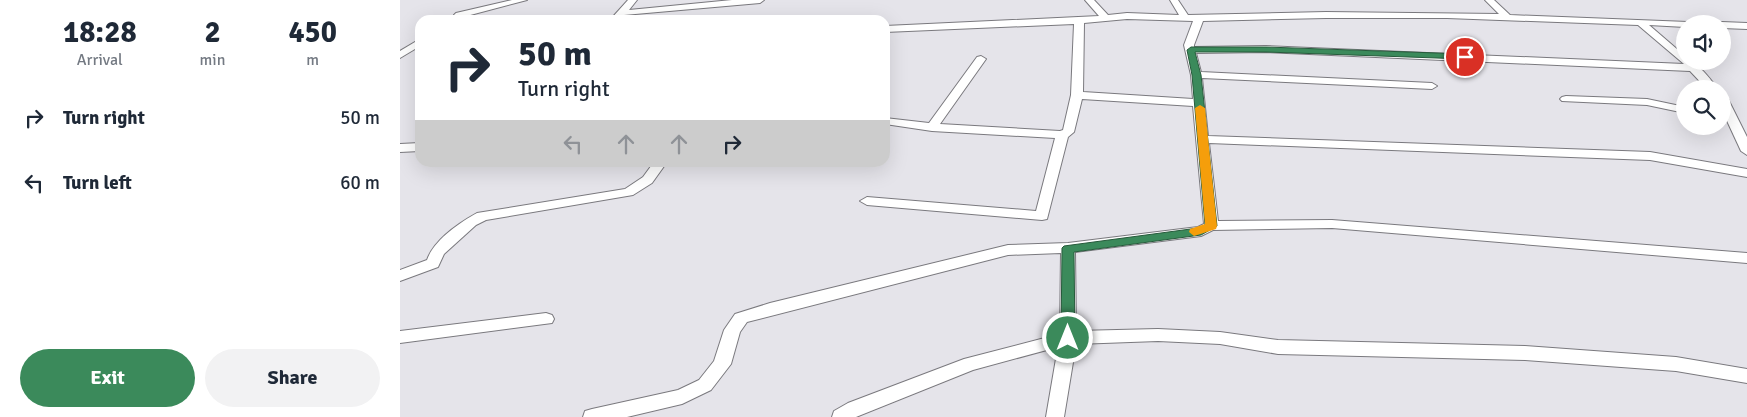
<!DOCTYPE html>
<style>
body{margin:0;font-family:Signika,sans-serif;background:#f2f2f3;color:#1f2937;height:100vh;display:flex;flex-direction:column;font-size:19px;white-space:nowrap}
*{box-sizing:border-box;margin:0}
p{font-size:16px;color:#747a83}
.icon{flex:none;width:28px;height:28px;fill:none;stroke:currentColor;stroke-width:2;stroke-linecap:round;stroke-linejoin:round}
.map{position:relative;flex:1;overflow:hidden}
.sheet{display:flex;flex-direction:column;background:#fff;width:400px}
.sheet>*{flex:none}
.hud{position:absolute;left:15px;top:15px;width:475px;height:152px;border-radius:15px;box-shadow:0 5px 20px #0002;background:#fff;color:#1f2937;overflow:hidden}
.tools{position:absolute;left:1276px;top:15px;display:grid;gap:10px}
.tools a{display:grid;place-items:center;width:55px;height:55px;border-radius:50%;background:#fff;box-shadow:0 5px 20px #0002;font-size:25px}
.pin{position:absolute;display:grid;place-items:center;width:42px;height:42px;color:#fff;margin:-21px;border:2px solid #fff;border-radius:50%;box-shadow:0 1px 5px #0007}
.me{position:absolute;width:55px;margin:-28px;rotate:0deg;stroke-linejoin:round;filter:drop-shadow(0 0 4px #0008)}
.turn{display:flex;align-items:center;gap:18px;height:105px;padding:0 20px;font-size:22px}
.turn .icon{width:65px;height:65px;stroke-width:2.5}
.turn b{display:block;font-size:35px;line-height:42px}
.lanes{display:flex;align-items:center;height:48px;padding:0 20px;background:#0003;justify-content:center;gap:25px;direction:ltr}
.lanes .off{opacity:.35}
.eta{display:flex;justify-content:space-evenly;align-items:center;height:85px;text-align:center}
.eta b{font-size:30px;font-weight:700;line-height:35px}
.primary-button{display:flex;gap:10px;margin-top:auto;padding:10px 20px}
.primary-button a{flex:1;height:58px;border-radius:30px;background:#3b8a5b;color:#fff;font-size:20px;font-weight:700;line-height:58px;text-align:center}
.primary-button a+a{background:#f2f2f3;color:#1f2937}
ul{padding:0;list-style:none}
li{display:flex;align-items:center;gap:15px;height:65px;padding:0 20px}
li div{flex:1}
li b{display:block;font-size:19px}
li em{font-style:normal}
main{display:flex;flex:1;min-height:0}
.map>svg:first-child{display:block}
</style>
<main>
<section class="sheet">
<div class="eta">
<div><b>18:28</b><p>Arrival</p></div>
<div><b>2</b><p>min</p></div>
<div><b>450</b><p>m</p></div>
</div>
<ul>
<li><svg class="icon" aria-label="right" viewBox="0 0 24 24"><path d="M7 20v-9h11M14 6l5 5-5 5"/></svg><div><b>Turn right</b></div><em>50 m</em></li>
<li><svg class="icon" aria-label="left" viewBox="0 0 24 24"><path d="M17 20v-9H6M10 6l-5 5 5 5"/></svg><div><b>Turn left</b></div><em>60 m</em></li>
</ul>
<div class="primary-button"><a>Exit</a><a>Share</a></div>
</section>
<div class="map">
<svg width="1347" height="417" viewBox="0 0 1347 417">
<rect width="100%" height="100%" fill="#e5e4ea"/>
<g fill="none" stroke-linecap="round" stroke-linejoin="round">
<!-- street casing -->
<g stroke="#7a797e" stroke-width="2">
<g id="street">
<path d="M 112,0 L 127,0 L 59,18 L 54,15 L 56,13 Z"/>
<path d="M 228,0 L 237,0 L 229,10 L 332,0 L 364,0 L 360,3 L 224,15 L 220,20 L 210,20 Z"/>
<path d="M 685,0 L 694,0 L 708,15 L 727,13 L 779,15 L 770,0 L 778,0 L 788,15 L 926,12 L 1099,14 L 1085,0 L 1094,0 L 1110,15 L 1288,22 L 1289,24 L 1285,24 L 1285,27 L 1249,25 L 1285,56 L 1285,61 C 1298,61 1310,79 1318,89 L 1307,89 L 1290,71 L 866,52 L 796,53 L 801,72 L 1032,83 L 1037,86 L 1032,89 L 802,78 L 808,136 L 1250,152 L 1347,169 L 1347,177 L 1250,160 L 809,143 L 818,221 L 932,220 L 1347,253 L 1347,263 L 932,228 L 813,230 L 801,236 L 675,252 L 676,331 L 758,329 L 820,332 L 878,340 L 1125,346 L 1276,357 L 1347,369 L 1347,383 L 1276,371 L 1125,360 L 878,354 L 820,344 L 758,341 L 676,344 L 664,417 L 646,417 L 658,347 L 573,370 L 456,417 L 432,417 L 434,411 L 448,403 L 564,359 L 660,334 L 661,253 L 608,255 L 347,322 L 340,332 L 331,364 L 311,390 L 282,404 L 227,417 L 183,417 L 185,411 L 192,409 L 278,390 L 299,380 L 314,361 L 324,330 L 335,314 L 370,303 L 608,245 L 668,243 L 798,227 L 804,224 L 793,106 L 682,99 L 674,132 L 668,137 L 647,219 L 642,220 L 467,205 L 460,201 L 467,197 L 636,211 L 655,138 L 532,131 L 485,124 L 485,118 L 529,123 L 577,57 L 581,56 L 586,59 L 540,124 L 660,131 L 663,130 L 671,95 L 674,24 L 485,32 L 485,26 L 699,16 ZM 926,18 L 1047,18 L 1238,25 L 1284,64 L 866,46 L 794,47 L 794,45 L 803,21 ZM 727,19 L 793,21 L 784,45 L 791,75 L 793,99 L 683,92 L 684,23 Z"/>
<path d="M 1322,22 L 1347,23 L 1347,29 L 1322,28 L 1322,24 L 1318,24 Z"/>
<path d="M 20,39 L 20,46 L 0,58 L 0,51 Z"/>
<path d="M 1166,96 L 1247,99 L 1285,107 L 1285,113 L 1247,105 L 1162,101 L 1160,99 L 1162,97 Z"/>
<path d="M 1322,96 L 1328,99 L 1347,137 L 1347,155 L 1341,151 L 1322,110 Z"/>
<path d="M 20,143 L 20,151 L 0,152 L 0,144 Z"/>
<path d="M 254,162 L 267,162 L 252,183 L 233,195 L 86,220 L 76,225 L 44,254 L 38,267 L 0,281 L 0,270 L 27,260 C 34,240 59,223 77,213 L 225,189 L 243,177 Z"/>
<path d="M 146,313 L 152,315 L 154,319 L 152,323 L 0,343 L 0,331 Z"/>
</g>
</g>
<!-- street -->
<use href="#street" fill="#fff" fill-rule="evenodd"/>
</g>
<!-- route -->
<path fill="#3b8a5b" stroke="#265a3b" d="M 866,47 L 1065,54 L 1069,57 L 1065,59 L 866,52 L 795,52 L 801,75 L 817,226 L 801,235 L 674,252 L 675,338 L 673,342 L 668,343 L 663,342 L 661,338 L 662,248 L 664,246 L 798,228 L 805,225 L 792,75 L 787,50 L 791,47 Z"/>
<!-- slow -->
<path fill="#f59e0b" d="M 800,105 L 805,108 L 817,226 L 816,229 L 794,236 L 789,232 L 790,229 L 805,224 L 795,108 Z"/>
</svg>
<div class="tools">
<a><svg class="icon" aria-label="sound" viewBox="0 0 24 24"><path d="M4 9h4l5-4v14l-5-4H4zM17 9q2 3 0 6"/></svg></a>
<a><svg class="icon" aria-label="search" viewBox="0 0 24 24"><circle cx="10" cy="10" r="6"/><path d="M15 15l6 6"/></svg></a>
</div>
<div class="pin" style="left:1065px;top:57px;background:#d93025"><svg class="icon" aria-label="arrive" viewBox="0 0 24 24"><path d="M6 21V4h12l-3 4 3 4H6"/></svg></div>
<svg class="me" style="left:668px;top:338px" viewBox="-20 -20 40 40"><circle r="17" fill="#3b8a5b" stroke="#fff" stroke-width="3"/><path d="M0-11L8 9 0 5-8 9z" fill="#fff"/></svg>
<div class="hud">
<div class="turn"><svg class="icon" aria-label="right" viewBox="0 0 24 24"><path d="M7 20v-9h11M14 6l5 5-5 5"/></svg><div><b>50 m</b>Turn right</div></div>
<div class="lanes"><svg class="icon off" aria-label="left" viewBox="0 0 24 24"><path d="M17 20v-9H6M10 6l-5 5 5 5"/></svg><svg class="icon off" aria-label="ahead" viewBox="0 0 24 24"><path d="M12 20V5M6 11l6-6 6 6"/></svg><svg class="icon off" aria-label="ahead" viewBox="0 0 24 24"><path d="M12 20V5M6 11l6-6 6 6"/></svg><svg class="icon" aria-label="right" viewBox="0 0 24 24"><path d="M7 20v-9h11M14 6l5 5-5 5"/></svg></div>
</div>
</div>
</main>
